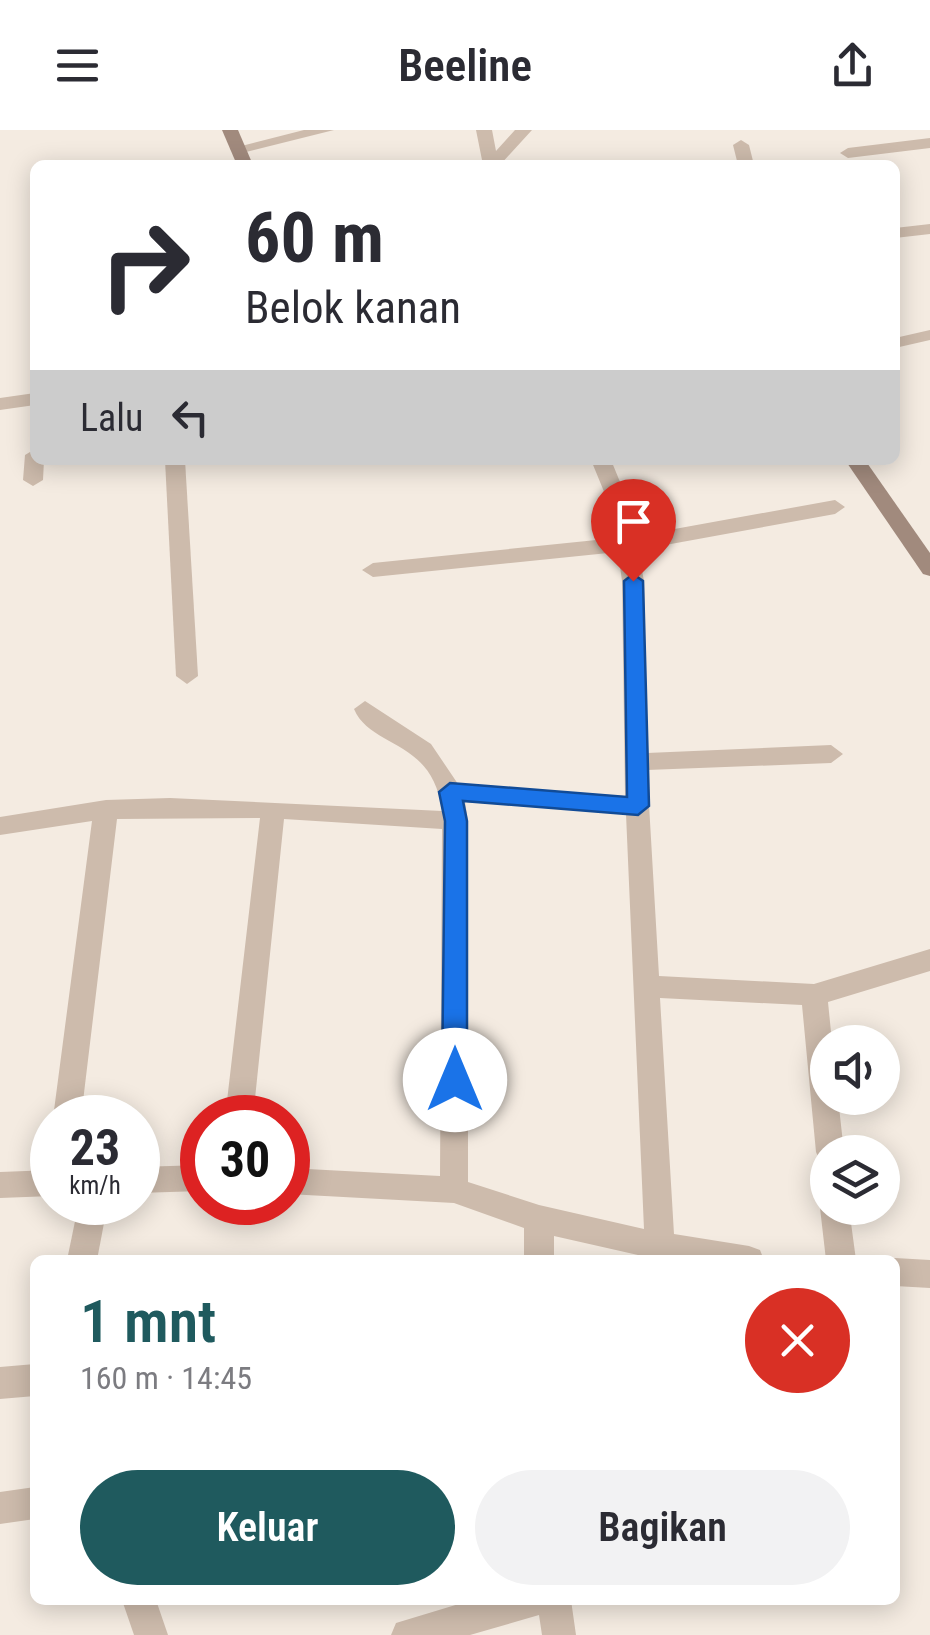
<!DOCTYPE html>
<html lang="id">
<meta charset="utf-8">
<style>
body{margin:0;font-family:"Roboto Condensed",sans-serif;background:#f2f2f3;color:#2b2b33;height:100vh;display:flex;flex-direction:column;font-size:38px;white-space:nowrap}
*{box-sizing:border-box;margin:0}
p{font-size:32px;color:#7c7c81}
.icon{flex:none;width:55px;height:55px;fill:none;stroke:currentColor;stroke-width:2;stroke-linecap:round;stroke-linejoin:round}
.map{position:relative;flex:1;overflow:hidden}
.side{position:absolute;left:30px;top:1125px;width:870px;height:350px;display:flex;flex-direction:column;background:#fff;border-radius:15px;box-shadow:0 5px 25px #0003}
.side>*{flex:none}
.guide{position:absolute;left:30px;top:30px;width:870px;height:305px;border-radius:15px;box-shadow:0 5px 25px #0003;background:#fff;color:#2b2b33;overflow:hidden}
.tools{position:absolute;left:810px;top:895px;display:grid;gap:20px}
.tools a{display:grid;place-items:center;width:90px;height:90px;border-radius:50%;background:#fff;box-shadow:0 5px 25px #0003;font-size:50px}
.speed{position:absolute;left:30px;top:965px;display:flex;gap:20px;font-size:50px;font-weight:700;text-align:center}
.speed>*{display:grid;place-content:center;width:130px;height:130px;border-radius:50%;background:#fff;box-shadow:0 5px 25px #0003;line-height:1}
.speed small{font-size:25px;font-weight:400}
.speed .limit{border:15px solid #d22;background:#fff;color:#111}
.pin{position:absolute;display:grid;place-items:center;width:85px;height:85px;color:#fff;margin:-102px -42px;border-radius:50% 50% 50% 0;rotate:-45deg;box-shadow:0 0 10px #0007}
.pin .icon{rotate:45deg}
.me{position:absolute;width:110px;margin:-55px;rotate:0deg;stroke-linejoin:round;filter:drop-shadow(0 0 8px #0008)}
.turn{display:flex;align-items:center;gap:35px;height:210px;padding:0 50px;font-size:45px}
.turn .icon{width:130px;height:130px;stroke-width:2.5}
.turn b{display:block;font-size:70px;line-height:85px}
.then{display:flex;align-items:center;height:95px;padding:0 50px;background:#0003;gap:20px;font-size:38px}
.round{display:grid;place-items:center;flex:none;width:105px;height:105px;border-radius:52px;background:#f2f2f3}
.head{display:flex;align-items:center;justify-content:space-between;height:170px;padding:0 50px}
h1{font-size:60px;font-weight:600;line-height:75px;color:#1f5a5e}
.cta{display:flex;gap:20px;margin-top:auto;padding:20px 50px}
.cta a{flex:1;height:115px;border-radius:60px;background:#1f5a5e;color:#fff;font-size:40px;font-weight:600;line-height:115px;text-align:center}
.cta a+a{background:#f2f2f3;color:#2b2b33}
header{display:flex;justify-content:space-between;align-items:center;height:130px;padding:0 50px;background:#fff;font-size:45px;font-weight:600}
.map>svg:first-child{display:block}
</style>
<header><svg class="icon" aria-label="menu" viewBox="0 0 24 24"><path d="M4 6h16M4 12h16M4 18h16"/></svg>Beeline<svg class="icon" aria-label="share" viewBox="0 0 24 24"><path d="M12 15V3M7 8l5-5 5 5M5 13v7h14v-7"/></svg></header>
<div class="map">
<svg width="930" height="1505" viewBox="0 0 930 1505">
<rect width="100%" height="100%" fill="#f4ebe1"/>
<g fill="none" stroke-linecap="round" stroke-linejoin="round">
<!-- street -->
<g fill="#cdbbac" fill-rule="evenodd">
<path d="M 304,0 L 334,0 L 238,24 L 230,19 Z"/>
<path d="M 476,0 L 492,0 L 496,21 L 515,0 L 532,0 L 500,35 L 483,35 Z"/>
<path d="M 930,8 L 930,18 L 848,28 L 840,23 L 848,18 Z"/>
<path d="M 741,10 L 749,15 L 754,35 L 738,35 L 733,15 Z"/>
<path d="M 930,94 L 930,104 L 895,108 L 895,98 Z"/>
<path d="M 930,200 L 930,210 L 895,218 L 895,208 Z"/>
<path d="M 35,263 L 35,275 L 0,280 L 0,268 Z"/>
<path d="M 35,319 L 35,330 L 44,330 L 43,350 L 33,356 L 23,350 L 25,325 Z"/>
<path d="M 165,330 L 185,330 L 198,546 L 187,554 L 176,546 Z"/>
<path d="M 591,330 L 611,330 L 632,381 L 636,406 L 835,370 L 845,377 L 835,384 L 638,420 L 644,451 L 647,623 L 831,615 L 843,624 L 831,633 L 647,640 L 659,846 L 814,854 L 930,819 L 930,841 L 828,872 L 832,912 L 828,912 L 828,968 L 838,968 L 844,1022 L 828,1022 L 828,1034 L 820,1031 L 816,1022 L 802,875 L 660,868 L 674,1104 L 749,1116 L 760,1120 L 764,1130 L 660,1130 L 554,1106 L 554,1130 L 524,1130 L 524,1098 L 454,1073 L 288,1064 L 288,1038 L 440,1046 L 442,699 L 284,689 L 253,988 L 225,988 L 260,688 L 117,689 L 81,988 L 53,988 L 92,691 L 0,705 L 0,687 L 106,670 L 170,668 L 442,681 C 433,608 371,619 354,579 L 365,571 L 431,614 L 458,654 L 625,666 L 622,451 L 618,422 L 373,447 L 362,440 L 373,433 L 616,408 L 612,381 ZM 465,672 L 626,684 L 644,1099 L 539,1075 L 468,1052 L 468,691 Z"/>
<path d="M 202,1035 L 202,1061 L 138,1063 L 138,1037 Z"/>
<path d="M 52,1040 L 52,1066 L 0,1068 L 0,1042 Z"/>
<path d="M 828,1067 L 828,1078 L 849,1078 L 856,1130 L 826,1130 L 820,1078 Z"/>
<path d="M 79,1072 L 108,1072 L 97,1130 L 67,1130 Z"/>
<path d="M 895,1128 L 930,1130 L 930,1158 L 895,1156 L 895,1130 L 889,1130 Z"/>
<path d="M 35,1234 L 35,1266 L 0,1269 L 0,1237 Z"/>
<path d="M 35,1357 L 35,1389 L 0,1394 L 0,1362 Z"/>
<path d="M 122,1470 L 156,1470 L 168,1505 L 134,1505 Z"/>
<path d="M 472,1470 L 571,1470 L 576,1505 L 542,1505 L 539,1485 L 470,1505 L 391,1505 L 396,1493 Z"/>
</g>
<!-- secondary -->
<g fill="#a18a7d" fill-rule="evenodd">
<path d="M 222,0 L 238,0 L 253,35 L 237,35 Z"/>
<path d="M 845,330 L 865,330 L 930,423 L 930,446 L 923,444 Z"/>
</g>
</g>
<!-- route -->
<path fill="#1a73e8" stroke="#114b97" stroke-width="2.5" d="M 633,444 L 643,451 L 649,676 L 638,685 L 463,671 L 467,691 L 467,950 L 464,957 L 455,960 L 446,957 L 442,950 L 445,691 L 439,662 L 450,653 L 627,667 L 624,451 Z"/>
</svg>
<div class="tools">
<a><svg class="icon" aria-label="sound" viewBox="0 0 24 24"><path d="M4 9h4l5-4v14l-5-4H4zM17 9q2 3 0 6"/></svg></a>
<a><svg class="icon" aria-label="layers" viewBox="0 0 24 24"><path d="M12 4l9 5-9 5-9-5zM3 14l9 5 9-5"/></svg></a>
</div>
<div class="speed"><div>23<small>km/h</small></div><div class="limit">30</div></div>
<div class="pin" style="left:633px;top:451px;background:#d93025"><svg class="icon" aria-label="arrive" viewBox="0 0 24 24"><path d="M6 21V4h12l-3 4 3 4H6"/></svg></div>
<svg class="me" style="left:455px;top:950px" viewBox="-20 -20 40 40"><circle r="19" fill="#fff"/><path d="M0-13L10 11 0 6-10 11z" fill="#1a73e8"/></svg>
<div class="guide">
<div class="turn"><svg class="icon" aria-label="right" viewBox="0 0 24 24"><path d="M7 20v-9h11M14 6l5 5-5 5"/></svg><div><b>60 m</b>Belok kanan</div></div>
<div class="then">Lalu<svg class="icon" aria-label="left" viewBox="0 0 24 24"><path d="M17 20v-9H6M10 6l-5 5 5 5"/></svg></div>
</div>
<section class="side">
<div class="head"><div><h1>1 mnt</h1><p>160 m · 14:45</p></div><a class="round" style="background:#d93025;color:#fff"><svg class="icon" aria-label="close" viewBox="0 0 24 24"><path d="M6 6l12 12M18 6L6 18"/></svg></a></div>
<div class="cta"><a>Keluar</a><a>Bagikan</a></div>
</section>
</div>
